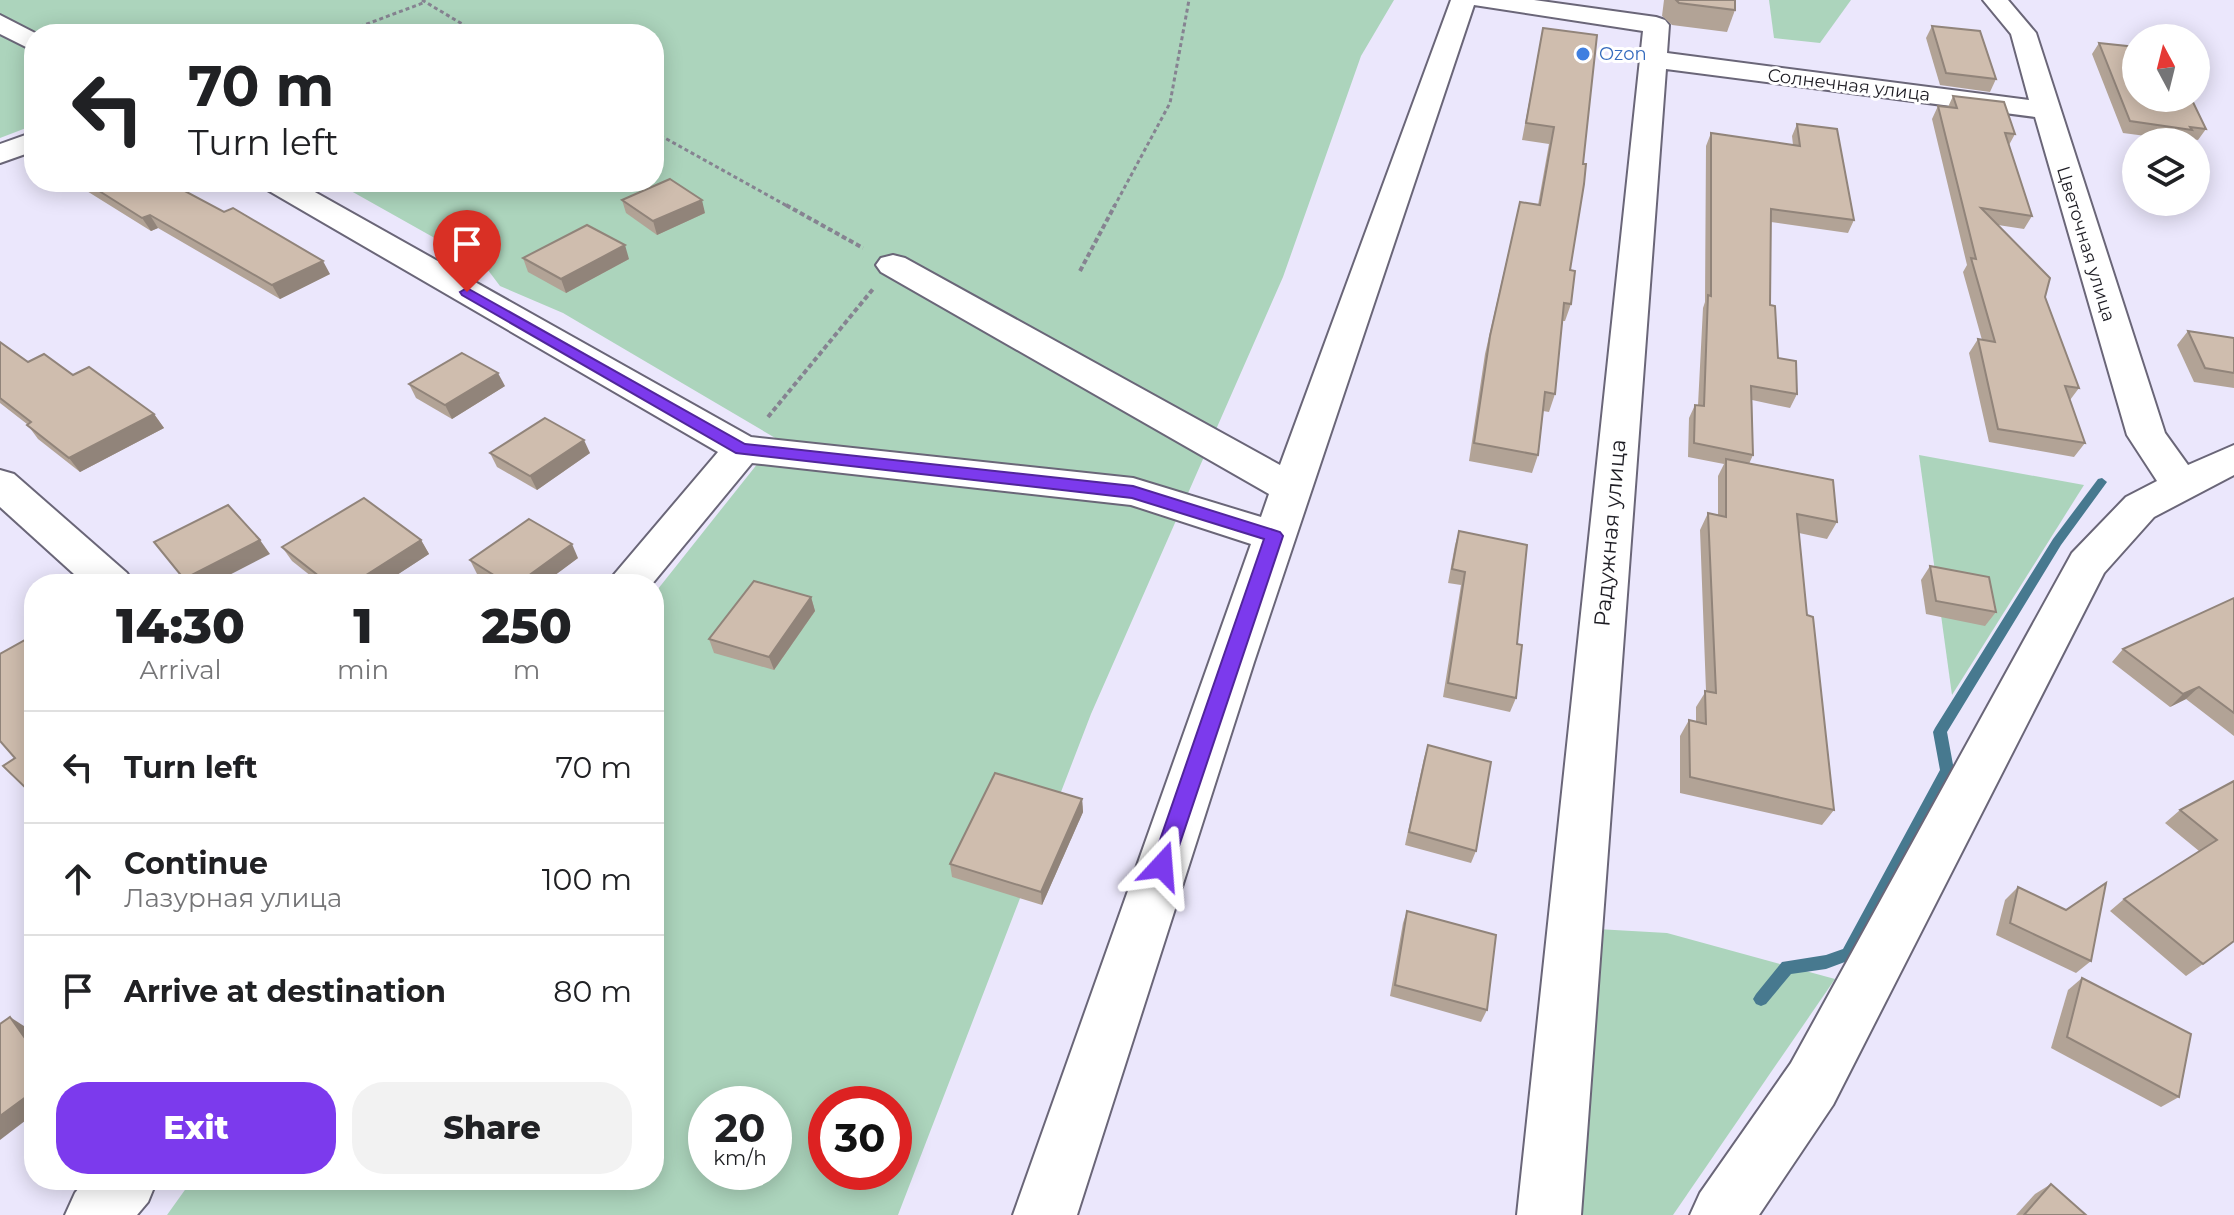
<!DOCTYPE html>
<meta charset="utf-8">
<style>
body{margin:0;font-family:Montserrat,sans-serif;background:#f2f2f2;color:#202124;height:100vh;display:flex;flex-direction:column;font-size:30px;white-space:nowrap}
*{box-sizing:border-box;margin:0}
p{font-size:26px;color:#757577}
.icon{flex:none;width:44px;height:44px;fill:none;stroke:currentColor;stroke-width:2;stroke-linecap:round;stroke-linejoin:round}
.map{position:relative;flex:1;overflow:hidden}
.sheet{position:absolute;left:24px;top:574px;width:640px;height:616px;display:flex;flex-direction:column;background:#fff;border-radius:32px;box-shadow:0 4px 20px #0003}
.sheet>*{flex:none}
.hud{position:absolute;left:24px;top:24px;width:640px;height:168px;border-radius:32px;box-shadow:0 4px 20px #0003;background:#fff;color:#202124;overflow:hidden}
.needle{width:52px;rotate:353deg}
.tools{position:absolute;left:2122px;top:24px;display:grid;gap:16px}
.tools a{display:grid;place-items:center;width:88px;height:88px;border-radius:50%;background:#fff;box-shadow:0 4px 20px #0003;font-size:40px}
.speed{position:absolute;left:688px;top:1086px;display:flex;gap:16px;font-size:40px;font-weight:700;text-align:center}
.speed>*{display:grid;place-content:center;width:104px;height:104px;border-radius:50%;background:#fff;box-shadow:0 4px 20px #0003;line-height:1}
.speed small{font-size:20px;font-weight:400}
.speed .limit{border:12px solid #d22;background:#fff;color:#111}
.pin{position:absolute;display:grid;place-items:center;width:68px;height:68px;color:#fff;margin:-82px -34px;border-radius:50% 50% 50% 0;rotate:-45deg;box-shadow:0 0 8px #0007}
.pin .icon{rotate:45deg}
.me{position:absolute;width:88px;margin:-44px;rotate:19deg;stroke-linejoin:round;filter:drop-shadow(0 0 6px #0008)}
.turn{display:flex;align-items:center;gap:28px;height:168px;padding:0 32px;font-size:36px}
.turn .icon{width:104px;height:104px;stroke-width:2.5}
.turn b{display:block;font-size:56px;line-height:68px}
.eta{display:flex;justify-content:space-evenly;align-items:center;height:136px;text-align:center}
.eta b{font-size:48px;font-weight:800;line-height:56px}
.action{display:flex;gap:16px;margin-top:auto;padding:16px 32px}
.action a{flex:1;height:92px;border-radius:32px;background:#7c3aed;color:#fff;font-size:32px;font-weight:800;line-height:92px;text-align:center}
.action a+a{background:#f2f2f2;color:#202124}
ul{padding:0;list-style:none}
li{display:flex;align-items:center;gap:24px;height:112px;padding:0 32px;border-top:2px solid #e0e0e0}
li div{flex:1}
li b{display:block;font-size:30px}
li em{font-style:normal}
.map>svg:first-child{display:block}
</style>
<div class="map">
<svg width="2234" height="1215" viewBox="0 0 2234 1215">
<rect width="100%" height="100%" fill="#ebe7fc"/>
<!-- green -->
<g fill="#acd4bc" fill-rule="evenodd">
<path d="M 0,0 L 1394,0 L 1361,56 L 1283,277 L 1091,714 L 898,1215 L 167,1215 L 192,1180 L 654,1180 L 654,594 L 777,439 L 563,313 L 500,286 L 469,245 L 440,241 L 335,182 L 654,182 L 654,34 L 34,34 L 34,125 L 0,138 ZM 706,1104 L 774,1104 L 774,1172 L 706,1172 ZM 826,1104 L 894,1104 L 894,1172 L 826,1172 Z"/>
<path d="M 1769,0 L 1851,0 L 1820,43 L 1774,38 Z"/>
<path d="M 1919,455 L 2084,485 L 1952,695 Z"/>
<path d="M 1597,929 L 1667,933 L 1835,979 L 1673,1215 L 1571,1215 Z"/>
</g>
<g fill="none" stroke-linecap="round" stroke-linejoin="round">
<!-- stream -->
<path fill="#47798f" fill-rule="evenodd" d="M 2102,478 L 2107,482 L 2061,545 L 1947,732 L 1954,770 L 1853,959 L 1826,969 L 1791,974 L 1766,1004 L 1761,1006 L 1756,1004 L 1753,999 L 1756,994 L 1782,962 L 1826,955 L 1843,949 L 1940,770 L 1933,732 L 1935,728 L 2053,539 L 2098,479 Z"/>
<!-- street casing -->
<g stroke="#6a6678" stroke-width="4">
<g id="street">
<path d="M 1451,0 L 1534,0 L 1656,17 L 1665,20 L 1669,25 L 1667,53 L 2029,100 L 2011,34 L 1983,0 L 2008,0 L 2036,33 L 2165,433 L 2188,465 L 2234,445 L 2234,475 L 2154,517 L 2104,573 L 1833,1105 L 1759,1215 L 1690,1215 L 1700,1193 L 1791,1063 L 2072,553 L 2126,497 L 2157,481 L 2127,435 L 2035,117 L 1666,69 L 1581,1215 L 1517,1215 L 1643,31 L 1474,5 L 1254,662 L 1077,1215 L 1013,1215 L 1251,544 L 1131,505 L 752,463 L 652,584 L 606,584 L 718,452 L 264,188 L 260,182 L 297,182 L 751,437 L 1133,478 L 1261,517 L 1269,494 L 881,272 L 876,265 L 881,258 L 893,255 L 905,258 L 1280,465 Z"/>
<path d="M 0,15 L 37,34 L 34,34 L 34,51 L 0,34 Z"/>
<path d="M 34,132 L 34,151 L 0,163 L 0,144 Z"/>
<path d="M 0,470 L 14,474 L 127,573 L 134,584 L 85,584 L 0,507 Z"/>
<path d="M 85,1180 L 157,1180 L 148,1202 L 137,1215 L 65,1215 L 75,1193 Z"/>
</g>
</g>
<!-- path-far1 -->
<g stroke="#868391" stroke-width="3" stroke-dasharray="4 3" stroke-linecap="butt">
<path d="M 422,0 L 479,34"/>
<path d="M 340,34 L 423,3"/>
<path d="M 654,132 L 789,207"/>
<path d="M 1114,207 L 1170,103 L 1189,0"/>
</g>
<!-- path -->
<g stroke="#868391" stroke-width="4" stroke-dasharray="5 3" stroke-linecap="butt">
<path d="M 786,205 L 863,248"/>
<path d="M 1080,271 L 1115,205"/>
<path d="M 768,417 L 873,289"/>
</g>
<!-- street -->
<use href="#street" fill="#fff" fill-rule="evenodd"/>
</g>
<!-- wall -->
<g fill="#b2a396">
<path d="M 1664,0 L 1735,0 L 1735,10 L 1727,32 L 1672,25 L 1662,16 Z"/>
<path d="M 1932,26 L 1996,79 L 1990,92 L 1940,85 L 1926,38 Z"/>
<path d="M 1543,28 L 1570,270 L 1571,304 L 1565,321 L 1562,321 L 1555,394 L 1549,412 L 1543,411 L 1538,455 L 1532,473 L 1469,461 L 1485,354 L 1516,219 L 1520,202 L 1538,205 L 1549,144 L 1522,140 Z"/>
<path d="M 2099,43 L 2206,129 L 2198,140 L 2186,138 L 2184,141 L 2123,133 L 2092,54 Z"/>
<path d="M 1953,96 L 2015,134 L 2009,145 L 2032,216 L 2024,229 L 1998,225 L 2045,297 L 2079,388 L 2070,400 L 2085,443 L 2074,457 L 1989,442 L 1969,353 L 1978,339 L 1982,340 L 1963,272 L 1967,265 L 1932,119 L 1938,106 L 1948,107 Z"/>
<path d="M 1797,124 L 1854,220 L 1848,233 L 1771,222 L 1770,305 L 1778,358 L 1797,394 L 1790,408 L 1752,400 L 1753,455 L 1749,464 L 1837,522 L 1827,539 L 1799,533 L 1807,615 L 1834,810 L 1822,825 L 1680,793 L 1680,736 L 1689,720 L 1696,722 L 1696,707 L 1706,691 L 1700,530 L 1708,513 L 1718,515 L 1718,476 L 1724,464 L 1688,457 L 1689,418 L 1695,405 L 1698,405 L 1703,308 L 1705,302 L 1706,146 L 1711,133 L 1793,145 L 1792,136 Z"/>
<path d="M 78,182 L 168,182 L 330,274 L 280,299 L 158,228 L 151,231 L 82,188 Z"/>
<path d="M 622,200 L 705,213 L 657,235 L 626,213 Z"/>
<path d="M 523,258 L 629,259 L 566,293 L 528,272 Z"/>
<path d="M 2188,331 L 2234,338 L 2234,388 L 2194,382 L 2177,345 Z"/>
<path d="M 0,342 L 28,362 L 73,375 L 154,414 L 164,428 L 80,472 L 38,439 L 27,424 L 0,403 Z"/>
<path d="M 409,384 L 505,386 L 452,419 L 416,398 Z"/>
<path d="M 490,453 L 590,453 L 537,490 L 497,467 Z"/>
<path d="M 1459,531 L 1517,644 L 1516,698 L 1510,712 L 1443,697 L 1461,585 L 1448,583 L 1455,545 Z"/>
<path d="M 421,540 L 429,554 L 383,584 L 321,584 L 292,561 L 282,547 Z"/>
<path d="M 578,558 L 543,584 L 494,584 L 477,574 L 470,560 Z"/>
<path d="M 1930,566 L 1996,612 L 1985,626 L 1926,614 L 1921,580 Z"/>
<path d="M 811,597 L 815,611 L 774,670 L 714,653 L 709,639 Z"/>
<path d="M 2234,598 L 2234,736 L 2186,699 L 2170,707 L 2112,662 L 2123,649 Z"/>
<path d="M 1428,745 L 1476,851 L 1471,863 L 1405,845 L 1424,758 Z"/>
<path d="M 2234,781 L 2203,964 L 2186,976 L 2110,911 L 2124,899 L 2199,851 L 2165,823 L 2180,810 Z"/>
<path d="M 1082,799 L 1083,812 L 1042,905 L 952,877 L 950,864 Z"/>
<path d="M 2018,887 L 2091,961 L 2076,973 L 1996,935 L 2005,900 Z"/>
<path d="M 1407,911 L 1487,1010 L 1481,1022 L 1390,996 L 1403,923 Z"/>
<path d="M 2082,978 L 2179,1097 L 2161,1107 L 2051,1048 L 2068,990 Z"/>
<path d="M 2051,1184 L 2086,1215 L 2016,1215 L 2035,1194 Z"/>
</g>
<!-- shaded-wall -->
<g fill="#91847a">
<path d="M 702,200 L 705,213 L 657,235 L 653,221 Z"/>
<path d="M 150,215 L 158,228 L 151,231 L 142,218 Z"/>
<path d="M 625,245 L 629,259 L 566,293 L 561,279 Z"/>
<path d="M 323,261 L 330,274 L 280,299 L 272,285 Z"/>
<path d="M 498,373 L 505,386 L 452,419 L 445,405 Z"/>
<path d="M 154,414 L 164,428 L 80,472 L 69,458 Z"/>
<path d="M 584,440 L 590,453 L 537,490 L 530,476 Z"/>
<path d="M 260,540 L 270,554 L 212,584 L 188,584 L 184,579 Z"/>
<path d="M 421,540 L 429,554 L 383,584 L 352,584 Z"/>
<path d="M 572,544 L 578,558 L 543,584 L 517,584 Z"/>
<path d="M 811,597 L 815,611 L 774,670 L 769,657 Z"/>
<path d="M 2199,687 L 2186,699 L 2170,707 L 2183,694 Z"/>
<path d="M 1082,799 L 1083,812 L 1042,905 L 1041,892 Z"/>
<path d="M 10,1017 L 27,1028 L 34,1038 L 34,1051 Z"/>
<path d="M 34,1091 L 34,1114 L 0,1140 L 0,1116 Z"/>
</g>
<!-- building -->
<g fill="#cfbdae" stroke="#91847a" stroke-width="2">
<path d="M 1676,0 L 1735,0 L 1735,10 L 1679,3 Z"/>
<path d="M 1932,26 L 1980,31 L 1996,79 L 1946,73 Z"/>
<path d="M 1543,28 L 1597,35 L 1583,164 L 1586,164 L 1584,184 L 1570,270 L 1575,271 L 1571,304 L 1564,303 L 1555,394 L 1545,392 L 1538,455 L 1474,443 L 1490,336 L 1520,202 L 1540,205 L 1554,127 L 1526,123 Z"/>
<path d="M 2099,43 L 2136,47 L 2136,98 L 2191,98 L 2206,129 L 2190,127 L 2192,130 L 2130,121 Z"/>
<path d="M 1953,96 L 2004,102 L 2015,134 L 2005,133 L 2032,216 L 1981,208 L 2050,278 L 2045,297 L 2079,388 L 2065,386 L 2085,443 L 1998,429 L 1978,339 L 1995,342 L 1971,258 L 1976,259 L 1938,106 L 1957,108 Z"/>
<path d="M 1797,124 L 1837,129 L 1854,220 L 1771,209 L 1770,305 L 1775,306 L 1778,358 L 1796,361 L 1797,394 L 1751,386 L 1753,455 L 1694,443 L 1695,405 L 1704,406 L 1708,295 L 1711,296 L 1711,133 L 1800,146 Z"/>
<path d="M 670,179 L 702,200 L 653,221 L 622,200 Z"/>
<path d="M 85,182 L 168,182 L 224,212 L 233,208 L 323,261 L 272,285 L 150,215 L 142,218 Z"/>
<path d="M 587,225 L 625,245 L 561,279 L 523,258 Z"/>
<path d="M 2188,331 L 2234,338 L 2234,373 L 2205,368 Z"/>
<path d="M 0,342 L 28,362 L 44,354 L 73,375 L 89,367 L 154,414 L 69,458 L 27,425 L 31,422 L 0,398 Z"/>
<path d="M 462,353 L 498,373 L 445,405 L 409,384 Z"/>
<path d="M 545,418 L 584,440 L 530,476 L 490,453 Z"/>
<path d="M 1726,459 L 1833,480 L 1837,522 L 1797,514 L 1807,615 L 1813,617 L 1834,810 L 1690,777 L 1689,720 L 1706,724 L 1705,691 L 1716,693 L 1708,513 L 1726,517 Z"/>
<path d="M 364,498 L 421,540 L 352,584 L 329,584 L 282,547 Z"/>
<path d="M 228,505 L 260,540 L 184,579 L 154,542 Z"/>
<path d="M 529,519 L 572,544 L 517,584 L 508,584 L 470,560 Z"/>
<path d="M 1459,531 L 1527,545 L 1517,644 L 1522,645 L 1516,698 L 1448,683 L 1465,572 L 1452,569 Z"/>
<path d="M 1930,566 L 1989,577 L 1996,612 L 1936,601 Z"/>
<path d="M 754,581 L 811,597 L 769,657 L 709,639 Z"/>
<path d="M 2234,598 L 2234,713 L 2199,687 L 2183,694 L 2123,649 Z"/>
<path d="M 34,635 L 34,796 L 3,766 L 15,758 L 0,741 L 0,654 Z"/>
<path d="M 1428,745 L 1491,762 L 1476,851 L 1409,832 Z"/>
<path d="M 995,773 L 1082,799 L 1041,892 L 950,864 Z"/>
<path d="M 2234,781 L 2234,941 L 2203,964 L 2124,899 L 2217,840 L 2180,810 Z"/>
<path d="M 2106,883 L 2091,961 L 2010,923 L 2018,887 L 2066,910 Z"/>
<path d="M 1407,911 L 1496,935 L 1487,1010 L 1395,985 Z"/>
<path d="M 2082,978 L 2191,1034 L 2179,1097 L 2067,1037 Z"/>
<path d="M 10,1017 L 34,1051 L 34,1091 L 0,1116 L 0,1024 Z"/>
<path d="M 2051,1184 L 2086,1215 L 2024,1215 Z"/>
</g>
<!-- route -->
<path fill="#7c3aed" stroke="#51269a" stroke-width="2" d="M 467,288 L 745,444 L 1133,486 L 1280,532 L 1283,536 L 1170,873 L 1162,875 L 1155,873 L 1151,866 L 1264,539 L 1132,498 L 736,453 L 462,295 L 460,292 Z"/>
<!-- markers -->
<circle fill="#3f7fe0" stroke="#fff" stroke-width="3" cx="1583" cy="54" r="8"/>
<g text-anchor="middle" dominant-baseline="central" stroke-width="6" stroke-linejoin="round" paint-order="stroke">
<!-- far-shop labels -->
<g font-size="18" fill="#366cbe" stroke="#fff" text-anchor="start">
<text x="1599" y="54">Ozon</text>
</g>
<!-- far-street labels -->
<g font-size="18" fill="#1e1d24" stroke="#fff">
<text transform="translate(1849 85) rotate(7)">Солнечная улица</text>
<text transform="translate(2086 244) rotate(73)">Цветочная улица</text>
</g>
<!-- street labels -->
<g font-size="22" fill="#1e1d24" stroke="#fff">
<text transform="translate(1610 533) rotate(-85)">Радужная улица</text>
</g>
</g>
</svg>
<div class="tools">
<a><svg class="needle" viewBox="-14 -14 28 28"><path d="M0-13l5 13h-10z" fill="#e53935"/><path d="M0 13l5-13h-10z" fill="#757577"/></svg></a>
<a><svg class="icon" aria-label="layers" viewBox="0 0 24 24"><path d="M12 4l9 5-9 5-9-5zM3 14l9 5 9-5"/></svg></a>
</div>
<div class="speed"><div>20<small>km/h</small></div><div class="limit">30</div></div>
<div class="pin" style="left:467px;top:292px;background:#d93025"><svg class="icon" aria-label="arrive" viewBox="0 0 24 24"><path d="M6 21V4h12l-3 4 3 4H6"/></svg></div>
<svg class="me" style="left:1162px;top:866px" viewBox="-20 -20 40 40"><path d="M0-17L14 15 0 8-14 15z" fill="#7c3aed" stroke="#fff" stroke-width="4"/></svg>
<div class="hud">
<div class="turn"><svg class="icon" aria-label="left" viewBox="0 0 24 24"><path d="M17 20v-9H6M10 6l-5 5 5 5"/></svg><div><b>70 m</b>Turn left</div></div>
</div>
<section class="sheet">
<div class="eta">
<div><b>14:30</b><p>Arrival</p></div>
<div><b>1</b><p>min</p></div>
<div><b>250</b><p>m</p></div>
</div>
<ul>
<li><svg class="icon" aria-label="left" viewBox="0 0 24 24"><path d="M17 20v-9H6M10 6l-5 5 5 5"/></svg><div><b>Turn left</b></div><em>70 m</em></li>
<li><svg class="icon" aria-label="ahead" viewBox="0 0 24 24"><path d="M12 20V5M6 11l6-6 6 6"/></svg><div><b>Continue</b><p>Лазурная улица</p></div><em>100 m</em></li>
<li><svg class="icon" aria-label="arrive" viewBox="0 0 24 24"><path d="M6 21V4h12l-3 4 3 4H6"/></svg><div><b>Arrive at destination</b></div><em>80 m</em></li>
</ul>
<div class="action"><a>Exit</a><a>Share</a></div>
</section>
</div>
